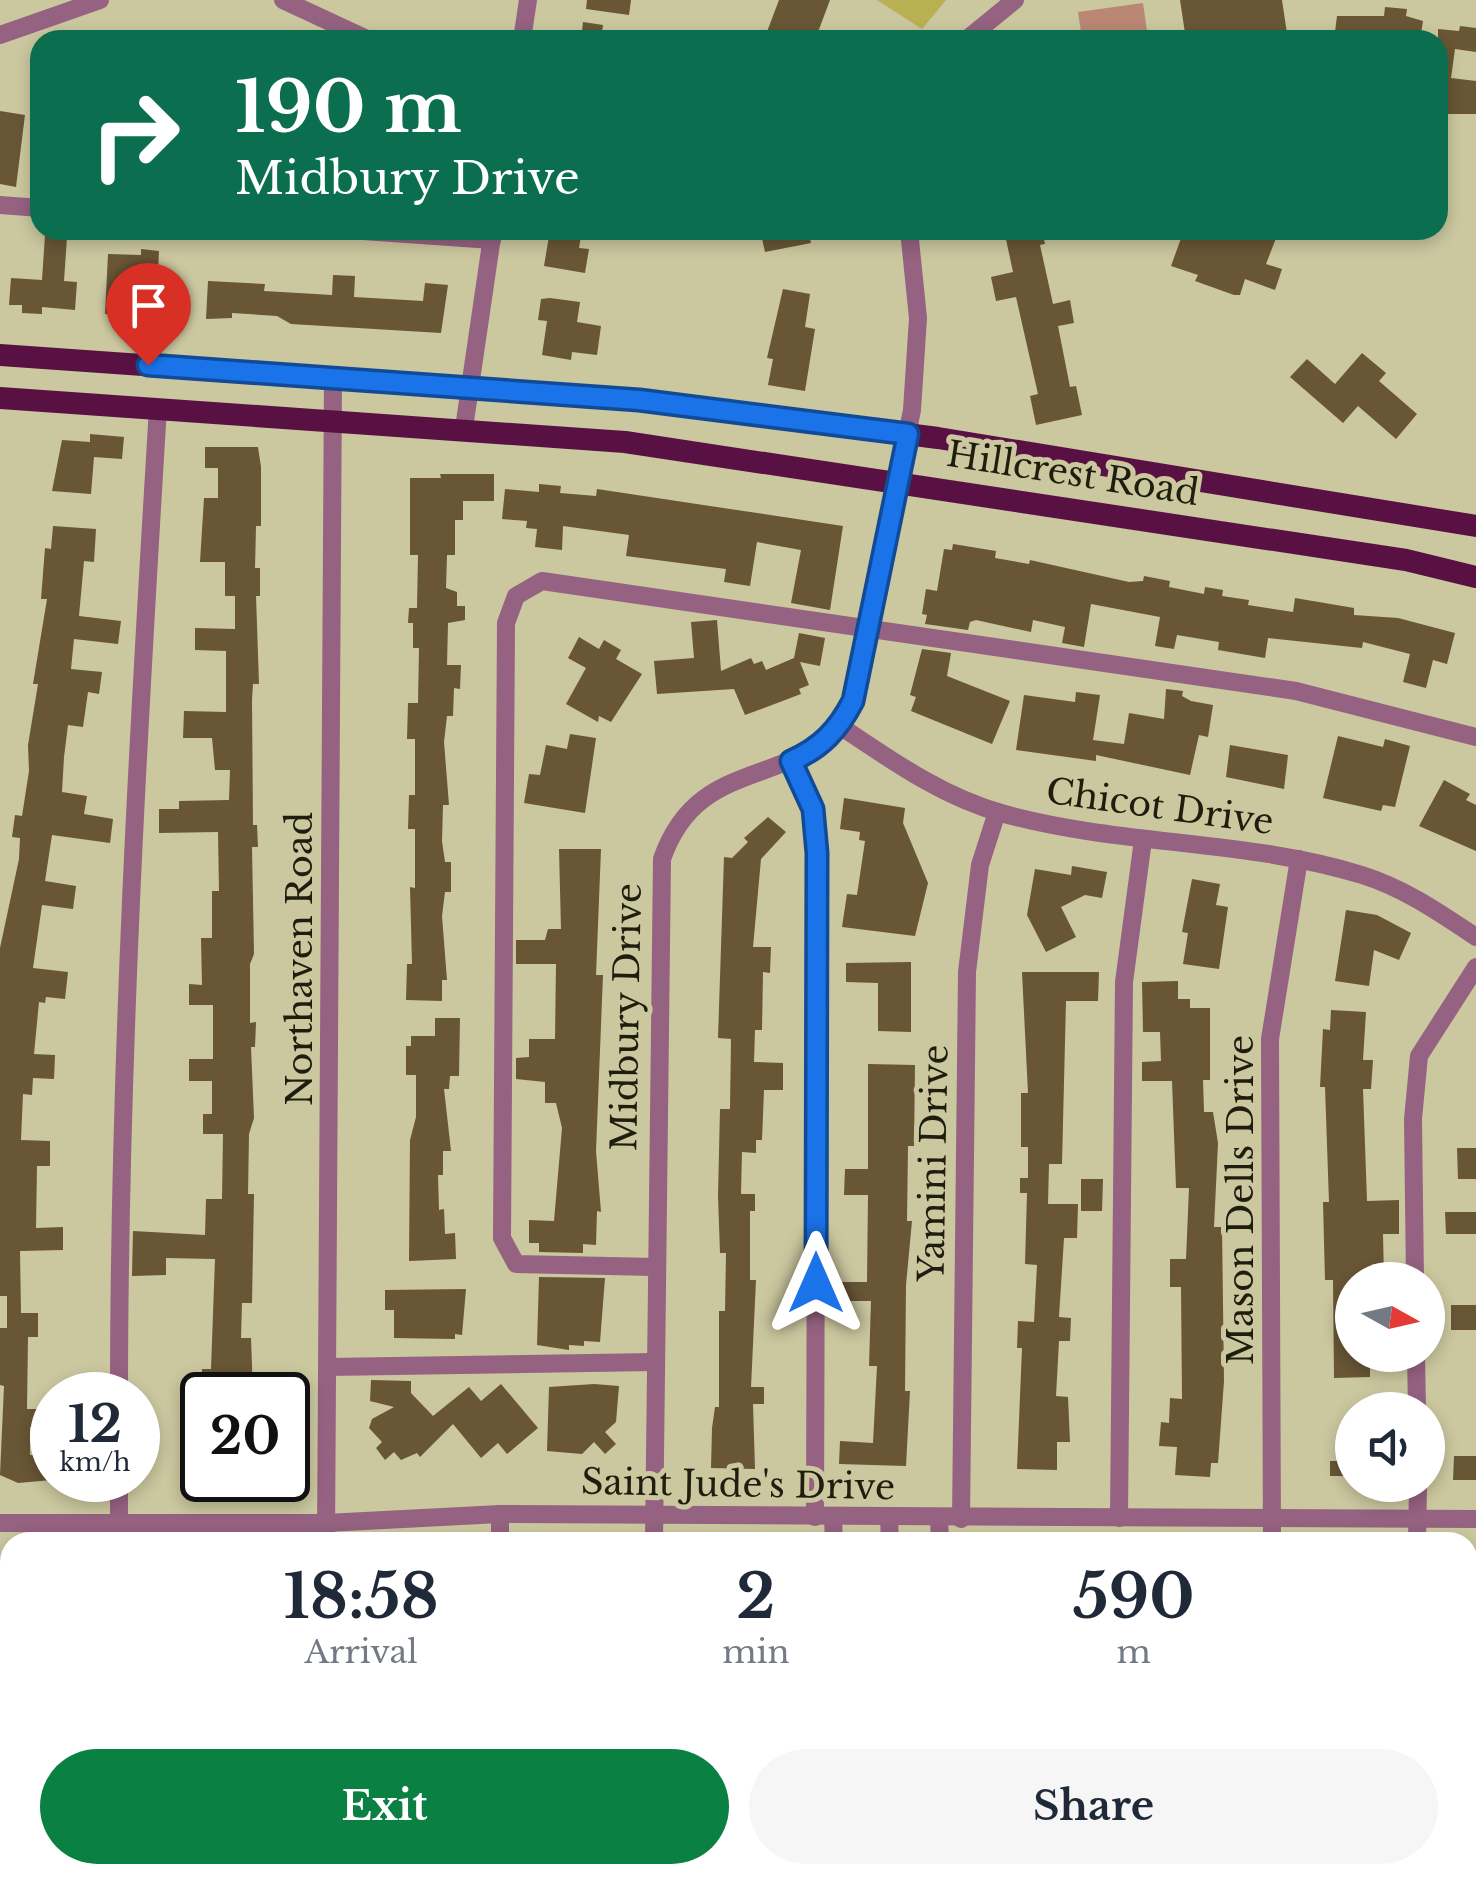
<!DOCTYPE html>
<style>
body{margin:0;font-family:"Libre Baskerville",serif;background:#f6f6f7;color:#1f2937;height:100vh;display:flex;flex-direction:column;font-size:38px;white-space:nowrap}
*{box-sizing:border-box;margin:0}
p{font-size:32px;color:#747a83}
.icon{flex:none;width:55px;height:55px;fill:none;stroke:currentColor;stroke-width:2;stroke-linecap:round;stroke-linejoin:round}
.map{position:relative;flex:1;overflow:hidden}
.side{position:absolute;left:0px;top:1532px;width:1478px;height:352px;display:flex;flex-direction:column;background:#fff;border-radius:30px 30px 0 0;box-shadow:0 5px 15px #0003}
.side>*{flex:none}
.top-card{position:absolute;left:30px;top:30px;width:1418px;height:210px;border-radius:30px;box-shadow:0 5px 15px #0003;background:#0b6e4f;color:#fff;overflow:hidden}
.needle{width:65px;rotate:98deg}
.buttons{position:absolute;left:1335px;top:1262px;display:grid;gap:20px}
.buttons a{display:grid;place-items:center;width:110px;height:110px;border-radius:50%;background:#fff;box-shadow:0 5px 15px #0003;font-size:50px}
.speed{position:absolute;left:30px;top:1372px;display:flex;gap:20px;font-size:50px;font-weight:700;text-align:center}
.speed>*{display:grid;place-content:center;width:130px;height:130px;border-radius:50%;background:#fff;box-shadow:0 5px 15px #0003;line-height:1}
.speed small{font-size:25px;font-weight:400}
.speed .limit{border:5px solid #111;border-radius:15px;background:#fff;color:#111}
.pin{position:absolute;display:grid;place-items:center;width:85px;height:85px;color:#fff;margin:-102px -42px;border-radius:50% 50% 50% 0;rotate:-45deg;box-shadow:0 0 10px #0007}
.pin .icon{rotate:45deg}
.me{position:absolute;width:110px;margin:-55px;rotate:0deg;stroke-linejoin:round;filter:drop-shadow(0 0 8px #0008)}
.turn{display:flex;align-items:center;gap:35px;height:210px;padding:0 40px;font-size:45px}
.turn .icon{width:130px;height:130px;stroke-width:2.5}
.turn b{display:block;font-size:70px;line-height:85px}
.eta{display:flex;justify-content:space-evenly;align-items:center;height:170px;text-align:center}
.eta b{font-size:60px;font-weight:700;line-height:70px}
.primary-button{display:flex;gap:20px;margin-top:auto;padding:20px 40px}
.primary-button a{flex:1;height:115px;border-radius:60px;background:#0b8043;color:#fff;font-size:40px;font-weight:700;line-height:115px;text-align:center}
.primary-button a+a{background:#f6f6f7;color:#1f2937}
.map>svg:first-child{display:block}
</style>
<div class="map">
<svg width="1476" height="1883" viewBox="0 0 1476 1883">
<rect width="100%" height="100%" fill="#cbc79f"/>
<!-- green -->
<path fill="#b98773" d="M 1143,3 L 1147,31 L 1082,39 L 1078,12 Z"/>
<!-- water -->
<path fill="#b9af53" d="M 877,0 L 946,0 L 922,29 Z"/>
<!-- building -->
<g fill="#685635">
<path d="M 587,0 L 631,0 L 629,15 L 586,9 Z"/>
<path d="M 779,0 L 830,0 L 815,40 L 765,37 Z"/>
<path d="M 1180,0 L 1282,0 L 1288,40 L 1202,40 L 1200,31 L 1185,33 Z"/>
<path d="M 1385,7 L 1407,9 L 1406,16 L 1423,21 L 1420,40 L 1345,40 L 1346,33 L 1335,32 L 1337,16 L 1384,16 Z"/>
<path d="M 583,22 L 603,25 L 601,40 L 581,40 Z"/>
<path d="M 1460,26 L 1476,28 L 1476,52 L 1455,49 L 1451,78 L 1476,81 L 1476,114 L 1438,114 L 1438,29 L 1459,31 Z"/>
<path d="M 0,111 L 25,115 L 16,187 L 0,184 Z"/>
<path d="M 550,230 L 582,230 L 579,248 L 589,249 L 585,273 L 544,266 Z"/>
<path d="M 760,230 L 808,230 L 811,243 L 765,252 Z"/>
<path d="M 1004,230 L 1042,230 L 1045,244 L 1040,245 L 1053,304 L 1070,300 L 1074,323 L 1058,326 L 1070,387 L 1076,386 L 1082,415 L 1036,425 L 1030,396 L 1038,394 L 1016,297 L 996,301 L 991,277 L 1013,272 Z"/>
<path d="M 1184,230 L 1219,230 L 1242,238 L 1245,230 L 1278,233 L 1266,264 L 1282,269 L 1275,290 L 1245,279 L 1240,295 L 1234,295 L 1195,281 L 1198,275 L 1171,266 Z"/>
<path d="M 45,235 L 67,237 L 64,281 L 77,282 L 75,310 L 42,307 L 42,314 L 22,313 L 22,305 L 9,305 L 11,278 L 42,280 Z"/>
<path d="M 141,249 L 159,251 L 156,316 L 105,314 L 108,254 L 141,255 Z"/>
<path d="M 333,275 L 355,276 L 354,297 L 423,301 L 425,283 L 448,285 L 441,333 L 291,324 L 277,316 L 232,313 L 232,318 L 206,319 L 208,281 L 265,284 L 264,291 L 332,295 Z"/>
<path d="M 783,289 L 810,294 L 805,327 L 815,329 L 805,391 L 768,385 L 773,359 L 767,358 Z"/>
<path d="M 550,298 L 580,302 L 577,322 L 601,326 L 597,355 L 572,352 L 571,360 L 542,355 L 547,321 L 538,320 L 541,299 Z"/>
<path d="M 1362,353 L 1386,373 L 1379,381 L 1417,414 L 1396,439 L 1358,406 L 1343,423 L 1290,377 L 1307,359 L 1335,384 Z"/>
<path d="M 90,434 L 124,437 L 122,459 L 94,457 L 91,494 L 52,491 L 62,440 L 90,442 Z"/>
<path d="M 205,447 L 258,447 L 261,467 L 261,526 L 256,526 L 255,568 L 260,568 L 260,596 L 256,596 L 259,684 L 253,684 L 252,700 L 253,825 L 257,825 L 258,847 L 252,847 L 254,954 L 250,964 L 250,1023 L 256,1022 L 255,1047 L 251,1047 L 254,1118 L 249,1134 L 248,1194 L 254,1194 L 252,1303 L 242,1303 L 241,1338 L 251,1338 L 253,1394 L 201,1393 L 202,1369 L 211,1369 L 215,1259 L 166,1258 L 166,1275 L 132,1276 L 133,1231 L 205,1235 L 206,1199 L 222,1199 L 223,1134 L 203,1134 L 203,1114 L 212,1114 L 212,1081 L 189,1081 L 189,1059 L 213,1059 L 213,1005 L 189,1005 L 189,984 L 202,985 L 201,938 L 212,938 L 212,891 L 219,891 L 218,832 L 159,833 L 159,809 L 179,809 L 179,801 L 229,800 L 230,770 L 215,770 L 212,738 L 183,738 L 184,711 L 226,712 L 226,651 L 195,650 L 195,628 L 235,629 L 235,596 L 225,596 L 225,562 L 200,562 L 204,498 L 218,498 L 218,468 L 205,468 Z"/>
<path d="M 440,474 L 494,474 L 494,501 L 463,501 L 463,520 L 455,520 L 455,555 L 447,555 L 446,588 L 457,592 L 457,606 L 465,606 L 465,620 L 448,623 L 447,665 L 461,665 L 460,689 L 454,688 L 453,716 L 447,716 L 444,742 L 449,805 L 443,805 L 442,841 L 445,862 L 451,862 L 451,892 L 445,892 L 442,916 L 447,980 L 442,980 L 442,1001 L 406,1000 L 407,964 L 412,964 L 410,887 L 415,888 L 415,829 L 408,829 L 409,795 L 415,795 L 415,739 L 407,739 L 408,703 L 418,703 L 419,648 L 413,648 L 413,623 L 408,623 L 409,608 L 417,608 L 418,555 L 410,555 L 410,478 L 441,478 Z"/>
<path d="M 539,484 L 561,486 L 560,493 L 596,496 L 597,489 L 843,526 L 830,610 L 791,603 L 801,550 L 757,542 L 750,586 L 724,582 L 726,569 L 626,556 L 629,535 L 563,526 L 562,550 L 535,547 L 537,529 L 526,528 L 527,521 L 502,519 L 505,489 L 539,492 Z"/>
<path d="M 53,526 L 96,529 L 94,562 L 84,561 L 79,616 L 121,621 L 118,644 L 74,639 L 71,669 L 102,672 L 99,694 L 88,692 L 83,727 L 68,725 L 64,757 L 62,792 L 87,796 L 84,814 L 113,819 L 110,843 L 52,835 L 45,881 L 76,886 L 73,909 L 42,905 L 33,968 L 68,972 L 65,999 L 46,997 L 45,1003 L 39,1002 L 34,1054 L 55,1055 L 54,1079 L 33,1078 L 32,1095 L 23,1094 L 21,1140 L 50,1141 L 50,1166 L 37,1166 L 36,1228 L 63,1227 L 63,1250 L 20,1251 L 21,1313 L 38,1313 L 38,1337 L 28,1337 L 27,1409 L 49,1409 L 48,1427 L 30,1427 L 30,1455 L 52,1456 L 52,1480 L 18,1483 L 0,1475 L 4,1386 L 0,1385 L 0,1328 L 7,1328 L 7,1296 L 0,1296 L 0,948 L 19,859 L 20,838 L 12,837 L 15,815 L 22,816 L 29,771 L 28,745 L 38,684 L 33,684 L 47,599 L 41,599 L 45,548 L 51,549 Z"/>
<path d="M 953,544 L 996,551 L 995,558 L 1029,564 L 1030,560 L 1129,582 L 1143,581 L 1144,576 L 1170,581 L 1169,587 L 1204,594 L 1205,587 L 1223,590 L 1222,596 L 1249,600 L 1248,605 L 1293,612 L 1295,598 L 1354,608 L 1354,615 L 1398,618 L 1455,633 L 1447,664 L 1433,660 L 1426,688 L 1403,682 L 1410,654 L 1363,642 L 1362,648 L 1268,638 L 1265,658 L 1218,650 L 1219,642 L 1177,635 L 1174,649 L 1155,646 L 1160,617 L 1091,604 L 1084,647 L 1062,643 L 1065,627 L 1033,620 L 1031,632 L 976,620 L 970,622 L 968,630 L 925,624 L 927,615 L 922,614 L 926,589 L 937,591 L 944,549 L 952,550 Z"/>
<path d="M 717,620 L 721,671 L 751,658 L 754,664 L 762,661 L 766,670 L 794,658 L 799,633 L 825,638 L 820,666 L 800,662 L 809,685 L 799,689 L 801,694 L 745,715 L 734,689 L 657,694 L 654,661 L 694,658 L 691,622 Z"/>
<path d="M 579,637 L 599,649 L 604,640 L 621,650 L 616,659 L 642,674 L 611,722 L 599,716 L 598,722 L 566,704 L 586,668 L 568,658 Z"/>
<path d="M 922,649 L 951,653 L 947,676 L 1010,701 L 992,744 L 911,711 L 916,697 L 910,695 Z"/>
<path d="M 1166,689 L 1183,691 L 1182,696 L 1191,701 L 1213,705 L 1208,737 L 1199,735 L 1190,775 L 1096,755 L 1096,761 L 1016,750 L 1024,695 L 1075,702 L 1076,692 L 1100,695 L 1093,740 L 1124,744 L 1129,713 L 1164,719 Z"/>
<path d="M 570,734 L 596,738 L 585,813 L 524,803 L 529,774 L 540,775 L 546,745 L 567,749 Z"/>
<path d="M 1338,736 L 1383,747 L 1385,739 L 1410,746 L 1395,807 L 1383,805 L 1381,811 L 1323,798 Z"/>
<path d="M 1230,745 L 1288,755 L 1284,789 L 1226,777 Z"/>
<path d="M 1444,780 L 1470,794 L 1466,800 L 1476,805 L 1476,851 L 1419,826 Z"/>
<path d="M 844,798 L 905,808 L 903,823 L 928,883 L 915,936 L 842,927 L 847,894 L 857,895 L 865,841 L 859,840 L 860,832 L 840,829 Z"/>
<path d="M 768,817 L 786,832 L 761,859 L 753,947 L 771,947 L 770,973 L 763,972 L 762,1030 L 755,1030 L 754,1062 L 783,1063 L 783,1090 L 764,1090 L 762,1140 L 756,1140 L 756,1153 L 742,1152 L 741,1194 L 755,1194 L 755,1211 L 750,1211 L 750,1280 L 756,1280 L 751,1387 L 764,1387 L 764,1404 L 753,1404 L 755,1469 L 711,1468 L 712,1428 L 715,1407 L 719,1407 L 719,1311 L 725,1311 L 726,1253 L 720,1253 L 718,1196 L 720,1109 L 730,1109 L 731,1039 L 718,1038 L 724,857 L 732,858 L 748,842 L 744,838 Z"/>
<path d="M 559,849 L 601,849 L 596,975 L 603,975 L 596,1151 L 601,1212 L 597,1211 L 596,1245 L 583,1244 L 583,1253 L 539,1252 L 539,1243 L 529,1243 L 529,1220 L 554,1221 L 562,1128 L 556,1103 L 545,1103 L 545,1082 L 516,1079 L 516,1058 L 529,1057 L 529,1039 L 555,1039 L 556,964 L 516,964 L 516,940 L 545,940 L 548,929 L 561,929 Z"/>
<path d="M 1072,866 L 1107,872 L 1102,898 L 1085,895 L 1061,907 L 1076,937 L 1046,952 L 1027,915 L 1035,869 L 1071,875 Z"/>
<path d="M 1192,879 L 1220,884 L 1216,905 L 1228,907 L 1219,969 L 1183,964 L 1188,933 L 1182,932 Z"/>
<path d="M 1346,910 L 1377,915 L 1411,933 L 1399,960 L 1374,950 L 1369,986 L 1335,981 Z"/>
<path d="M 911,962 L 911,1032 L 878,1031 L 878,983 L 846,982 L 846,963 Z"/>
<path d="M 1022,972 L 1099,972 L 1098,1001 L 1066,1001 L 1062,1164 L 1049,1164 L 1048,1204 L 1078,1204 L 1077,1238 L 1064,1238 L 1059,1317 L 1071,1318 L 1070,1341 L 1059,1341 L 1056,1396 L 1068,1397 L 1070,1442 L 1057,1442 L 1057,1470 L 1017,1469 L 1022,1348 L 1017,1348 L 1018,1321 L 1034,1322 L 1037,1265 L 1025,1264 L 1027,1193 L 1020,1193 L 1020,1178 L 1028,1178 L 1028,1147 L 1021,1147 L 1021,1093 L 1028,1093 Z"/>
<path d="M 1178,981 L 1178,999 L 1190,999 L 1190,1008 L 1210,1008 L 1210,1080 L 1203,1080 L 1204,1112 L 1213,1112 L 1218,1143 L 1214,1227 L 1222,1227 L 1224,1381 L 1218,1463 L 1211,1463 L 1210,1477 L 1175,1475 L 1177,1447 L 1159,1446 L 1161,1422 L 1169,1423 L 1170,1398 L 1182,1399 L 1181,1287 L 1170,1287 L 1170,1259 L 1186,1259 L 1189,1188 L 1176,1188 L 1172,1081 L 1142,1081 L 1142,1062 L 1161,1061 L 1160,1032 L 1143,1032 L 1142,982 Z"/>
<path d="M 1331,1010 L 1366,1012 L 1363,1060 L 1373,1060 L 1371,1089 L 1363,1089 L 1367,1201 L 1399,1200 L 1399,1234 L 1383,1234 L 1384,1279 L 1352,1280 L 1352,1355 L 1370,1355 L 1370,1377 L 1334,1378 L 1333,1280 L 1325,1280 L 1323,1202 L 1329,1202 L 1325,1087 L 1320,1087 L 1323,1029 L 1330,1030 Z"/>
<path d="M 435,1018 L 460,1018 L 459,1076 L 450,1076 L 449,1089 L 444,1089 L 451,1151 L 443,1151 L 443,1175 L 438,1175 L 439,1210 L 444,1209 L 445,1234 L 455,1233 L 456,1259 L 409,1261 L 410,1140 L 416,1117 L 416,1075 L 406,1075 L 406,1046 L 411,1046 L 411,1036 L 435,1036 Z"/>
<path d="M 868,1064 L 915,1065 L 914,1146 L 908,1146 L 907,1221 L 912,1221 L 906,1285 L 905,1391 L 910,1391 L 906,1466 L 839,1464 L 840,1441 L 873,1443 L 877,1366 L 869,1366 L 871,1301 L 831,1301 L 831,1282 L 867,1282 L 868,1195 L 844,1195 L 845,1169 L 868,1169 Z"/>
<path d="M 1457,1148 L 1476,1148 L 1476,1179 L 1458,1179 Z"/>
<path d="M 1081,1179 L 1103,1179 L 1102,1211 L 1081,1211 Z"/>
<path d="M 1445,1212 L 1476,1212 L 1476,1234 L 1446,1234 Z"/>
<path d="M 539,1277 L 605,1278 L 600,1342 L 584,1341 L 584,1346 L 569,1345 L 569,1350 L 537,1345 Z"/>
<path d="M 466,1289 L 462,1335 L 455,1334 L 455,1339 L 394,1338 L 394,1310 L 385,1310 L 385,1290 Z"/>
<rect x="1451" y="1305" width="25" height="25"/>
<path d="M 371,1380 L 411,1381 L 411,1393 L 433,1416 L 469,1387 L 481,1401 L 501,1384 L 538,1428 L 507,1454 L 498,1443 L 481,1458 L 453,1424 L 420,1457 L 417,1453 L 401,1460 L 394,1452 L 385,1460 L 376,1448 L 382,1442 L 369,1428 L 372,1419 L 394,1407 L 370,1401 Z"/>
<path d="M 594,1384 L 619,1386 L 616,1422 L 605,1432 L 616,1444 L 605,1454 L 594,1442 L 582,1454 L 547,1451 L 549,1387 Z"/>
<rect x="187" y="1456" width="15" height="29"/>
<path d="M 1454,1456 L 1476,1456 L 1476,1480 L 1453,1480 Z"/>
<rect x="1330" y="1461" width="22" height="15"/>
</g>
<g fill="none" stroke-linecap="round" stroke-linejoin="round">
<!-- minor -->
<g stroke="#956281" stroke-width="18">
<path d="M 283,0 L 369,40"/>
<path d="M 0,35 L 100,0"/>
<path d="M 522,40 L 528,0"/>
<path d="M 966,40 L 1015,0"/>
<path d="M 0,205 L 40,208"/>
<path d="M 349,230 L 492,240"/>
<path d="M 464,428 L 493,230"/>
<path d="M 840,726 C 891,760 941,796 1001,813 C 1119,846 1245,839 1362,875 C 1404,888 1440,913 1476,937"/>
<path d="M 791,761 L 813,809 L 817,853 L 815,1517"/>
<path d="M 655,1267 L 516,1264 L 502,1238 L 506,623 L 516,596 L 542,581 L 1296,691 L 1476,737"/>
<path d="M 1415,1280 L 1413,1119 L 1419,1056 L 1476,967"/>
<path d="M 1416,1355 L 1417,1410"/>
<path d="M 328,1367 L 655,1362"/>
<path d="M 119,1395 C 119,1065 138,737 158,408"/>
<path d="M 833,1518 L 834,1542"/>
<path d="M 889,1518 L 890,1542"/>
<path d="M 1119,1518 L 1124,982 L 1143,840"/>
<path d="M 939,1519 L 940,1542"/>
<path d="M 961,1519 L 967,972 L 980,865 L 997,812"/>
<path d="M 0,1523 L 326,1523 L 500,1514 L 1476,1519"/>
<path d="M 119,1542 L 119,1480"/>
<path d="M 326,1542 L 333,377"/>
<path d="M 500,1542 L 500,1514"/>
<path d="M 654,1542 L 662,859 C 701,747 805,797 853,701 L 912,410 L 918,318 L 909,230"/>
<path d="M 1272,1542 L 1270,1039 L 1299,859"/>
<path d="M 1417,1542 L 1418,1485"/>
<path d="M 663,1875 L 663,1883"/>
<path d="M 116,1883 L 116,1875"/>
<path d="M 323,1883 L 323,1875"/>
<path d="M 496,1883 L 496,1875"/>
<path d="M 1257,1883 L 1258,1875"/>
<path d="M 1404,1883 L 1404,1875"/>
</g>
<!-- major -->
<g stroke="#591144" stroke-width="22">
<path d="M 0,355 L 639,400 L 938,438 L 1476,526"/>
<path d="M 0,398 L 625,442 L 1406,560 L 1476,577"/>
</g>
</g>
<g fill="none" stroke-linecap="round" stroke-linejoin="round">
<!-- route casing -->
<g stroke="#114b97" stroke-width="25">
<path id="route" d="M 148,365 L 639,400 L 908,434 L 853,701 C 838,730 821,748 791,761 L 813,809 L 817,853 L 816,1283"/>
</g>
<!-- route -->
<use href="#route" stroke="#1a73e8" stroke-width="18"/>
</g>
<g text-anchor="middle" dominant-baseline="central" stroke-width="10" stroke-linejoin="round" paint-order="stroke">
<!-- street labels -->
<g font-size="35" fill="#1f1d0e" stroke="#cbc79f">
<text transform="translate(1073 473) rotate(9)">Hillcrest Road</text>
<text transform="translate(1160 806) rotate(8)">Chicot Drive</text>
<text transform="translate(299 959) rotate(-90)">Northaven Road</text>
<text transform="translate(626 1017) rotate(-89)">Midbury Drive</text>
<text transform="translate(933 1163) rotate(-89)">Yamini Drive</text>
<text transform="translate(1240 1200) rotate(-90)">Mason Dells Drive</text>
<text transform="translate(738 1484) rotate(1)">Saint Jude's Drive</text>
</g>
</g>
</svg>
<div class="buttons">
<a><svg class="needle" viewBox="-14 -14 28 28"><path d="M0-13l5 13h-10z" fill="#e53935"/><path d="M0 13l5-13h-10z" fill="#747a83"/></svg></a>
<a><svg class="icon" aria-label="sound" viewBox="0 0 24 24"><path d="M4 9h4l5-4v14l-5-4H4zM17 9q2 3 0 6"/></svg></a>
</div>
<div class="speed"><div>12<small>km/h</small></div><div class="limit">20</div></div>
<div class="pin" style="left:148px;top:365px;background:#d93025"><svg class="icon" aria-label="arrive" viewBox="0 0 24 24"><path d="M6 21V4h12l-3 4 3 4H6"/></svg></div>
<svg class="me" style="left:816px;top:1283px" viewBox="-20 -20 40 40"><path d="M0-17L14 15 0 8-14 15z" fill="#1a73e8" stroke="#fff" stroke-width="4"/></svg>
<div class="top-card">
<div class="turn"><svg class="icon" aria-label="right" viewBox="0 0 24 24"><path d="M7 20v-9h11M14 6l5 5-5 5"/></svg><div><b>190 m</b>Midbury Drive</div></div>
</div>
<section class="side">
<div class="eta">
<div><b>18:58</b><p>Arrival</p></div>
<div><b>2</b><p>min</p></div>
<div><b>590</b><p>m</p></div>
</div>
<div class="primary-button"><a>Exit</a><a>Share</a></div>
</section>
</div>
